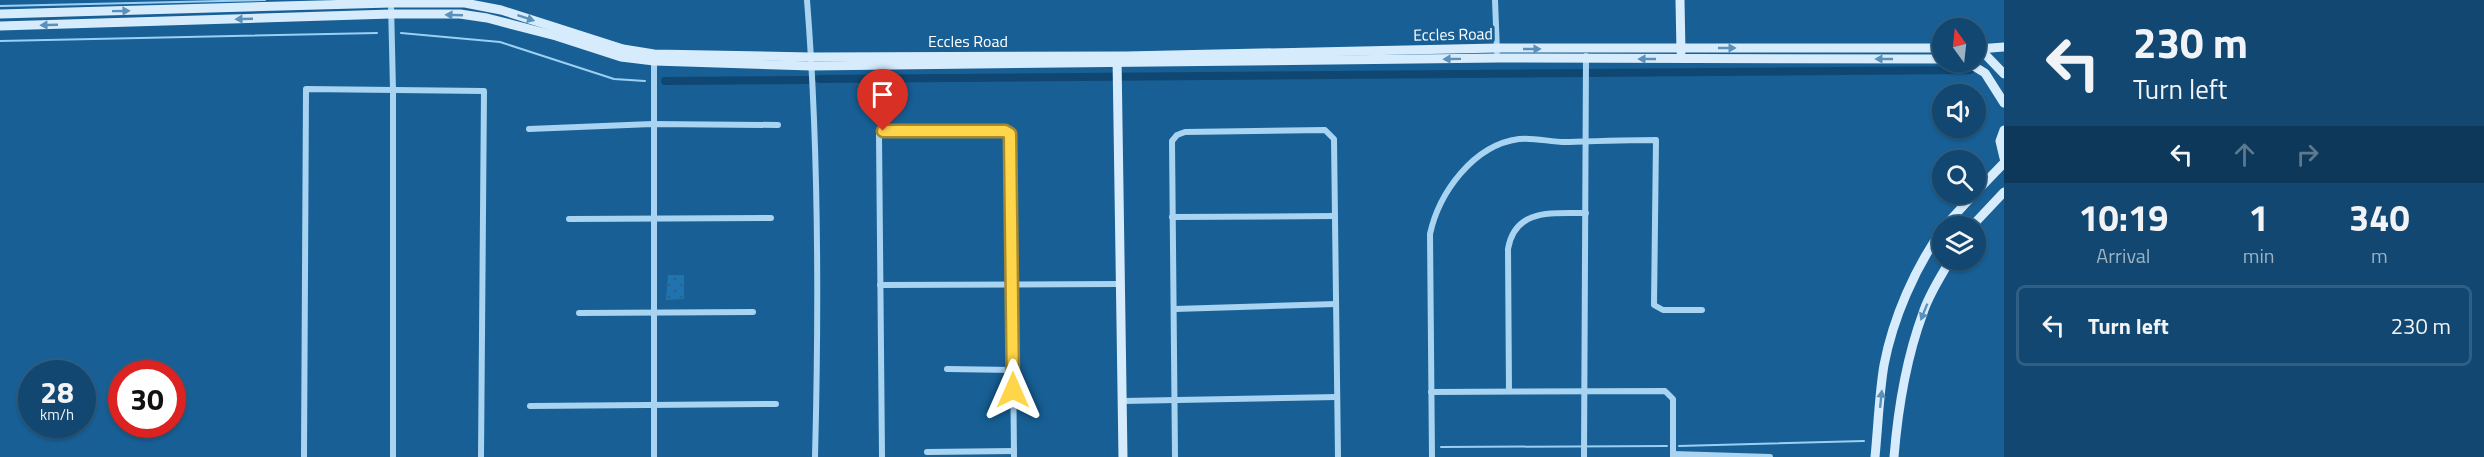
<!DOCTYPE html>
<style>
body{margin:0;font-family:"Titillium Web",sans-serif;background:#1e5178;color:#f1f3f6;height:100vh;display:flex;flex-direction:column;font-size:22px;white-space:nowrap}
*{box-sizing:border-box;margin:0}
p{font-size:20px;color:#9cb2c3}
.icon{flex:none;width:33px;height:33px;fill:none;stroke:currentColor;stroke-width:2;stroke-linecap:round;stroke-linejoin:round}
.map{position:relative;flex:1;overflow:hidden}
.side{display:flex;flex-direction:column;background:#114770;width:480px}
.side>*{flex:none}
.top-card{background:#114770;color:#f1f3f6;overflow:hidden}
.needle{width:39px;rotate:345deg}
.tools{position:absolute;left:1932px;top:18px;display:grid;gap:12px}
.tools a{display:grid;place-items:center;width:54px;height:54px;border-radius:50%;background:#114770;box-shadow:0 2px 4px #0004,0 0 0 2px #305f83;font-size:30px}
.speed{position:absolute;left:18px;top:360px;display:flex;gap:12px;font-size:30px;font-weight:700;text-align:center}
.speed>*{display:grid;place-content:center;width:78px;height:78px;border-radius:50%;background:#114770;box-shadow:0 2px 4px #0004,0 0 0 2px #305f83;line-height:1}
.speed small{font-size:15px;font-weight:400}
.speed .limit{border:9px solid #d22;background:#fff;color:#111}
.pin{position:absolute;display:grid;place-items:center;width:51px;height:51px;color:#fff;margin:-62px -26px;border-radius:50% 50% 50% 0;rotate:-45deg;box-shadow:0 0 6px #0007}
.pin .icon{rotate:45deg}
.me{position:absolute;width:66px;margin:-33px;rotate:0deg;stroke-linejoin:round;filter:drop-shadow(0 0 4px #0008)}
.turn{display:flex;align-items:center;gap:21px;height:126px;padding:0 30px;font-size:27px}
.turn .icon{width:78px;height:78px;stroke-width:2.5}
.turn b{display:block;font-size:42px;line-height:51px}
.lanes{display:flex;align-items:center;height:57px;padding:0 30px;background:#0003;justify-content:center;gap:30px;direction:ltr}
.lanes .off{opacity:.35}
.eta{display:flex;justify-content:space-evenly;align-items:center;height:102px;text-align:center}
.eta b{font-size:36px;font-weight:700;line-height:42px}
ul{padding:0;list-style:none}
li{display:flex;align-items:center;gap:18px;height:81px;margin:0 12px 9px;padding:0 18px;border:3px solid #305f83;border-radius:9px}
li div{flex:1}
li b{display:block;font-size:22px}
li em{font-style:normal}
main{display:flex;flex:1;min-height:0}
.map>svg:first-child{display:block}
</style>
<main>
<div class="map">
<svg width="2004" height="457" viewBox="0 0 2004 457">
<defs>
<pattern id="green-dots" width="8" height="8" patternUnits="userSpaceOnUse" patternTransform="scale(1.5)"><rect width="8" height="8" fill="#1f74af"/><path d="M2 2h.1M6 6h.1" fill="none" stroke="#385e79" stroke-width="1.8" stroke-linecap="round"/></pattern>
</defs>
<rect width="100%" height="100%" fill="#175f95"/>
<!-- green -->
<path fill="url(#green-dots)" d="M 668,275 L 684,275 L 684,299 L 666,300 Z"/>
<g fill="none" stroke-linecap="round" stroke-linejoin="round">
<!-- stream -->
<g stroke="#9ad0f4" stroke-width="2">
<path d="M 0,6 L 265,0"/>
<path d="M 401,33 L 500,42 L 614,79 L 645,81"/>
<path d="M 0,41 L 377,33"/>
<path d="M 1679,446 L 1864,441"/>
<path d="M 1441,447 L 1667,446"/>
</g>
<!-- canal -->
<g stroke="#0f4772" stroke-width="8">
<path d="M 819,79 L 1970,70"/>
<path d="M 665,81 L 809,80"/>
</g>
<!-- street -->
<g stroke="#a8d3f1" stroke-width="6">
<path d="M 807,0 C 819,151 819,305 815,457"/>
<path d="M 1495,0 L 1497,52"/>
<path d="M 391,3 L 393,90 L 393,457"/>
<path d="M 529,129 L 652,124 L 778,125"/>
<path d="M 1172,217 L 1335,216"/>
<path d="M 569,219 L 771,218"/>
<path d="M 880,285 L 1119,284"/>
<path d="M 1175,309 L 1336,304"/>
<path d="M 579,313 L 753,312"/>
<path d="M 947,369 L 1013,370"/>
<path d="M 1509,391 L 1508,249 C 1515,207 1554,214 1586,213"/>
<path d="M 1431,392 L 1665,391 L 1673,399 L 1673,457"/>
<path d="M 1123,401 L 1337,397"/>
<path d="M 530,406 L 776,404"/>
<path d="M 927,452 L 1014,451"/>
<path d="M 1673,454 L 1770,457"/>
<path d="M 304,457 L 306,89 L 484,91 L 481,457"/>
<path d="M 654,457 L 654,59"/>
<path d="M 882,457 L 879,135 L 883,131 L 1005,131 L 1011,138 L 1014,457"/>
<path d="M 1175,457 L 1172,141 L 1177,135 L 1185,132 L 1325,130 L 1334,139 L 1338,457"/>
<path d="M 1432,457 L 1430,234 C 1439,193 1473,145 1519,139 C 1535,137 1553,143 1569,142 C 1598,141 1627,140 1656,140 L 1654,305 L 1663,310 L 1702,310"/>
<path d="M 1584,457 L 1586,56"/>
</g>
<!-- secondary -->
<g stroke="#d6ecfc" stroke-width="9">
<path d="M 1680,0 L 1681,52"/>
<path d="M 0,14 L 391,3 L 465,3 L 501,10 L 623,49 L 654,54 L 811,57 L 1126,56 L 1497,48 L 1942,48"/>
<path d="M 0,26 L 391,14 L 460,14 L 487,18 L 556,36 L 621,57 L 654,61 L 811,66 L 1498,58 L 1942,59"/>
<path d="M 1978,49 L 2004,47"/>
<path d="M 1980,49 L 2004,74"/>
<path d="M 1117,57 L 1123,457"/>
<path d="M 1967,62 L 1985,73 L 2004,103"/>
<path d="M 2004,130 L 2000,141 L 2004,158"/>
<path d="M 1976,192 L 2004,163"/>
<path d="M 1945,226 L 1974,194"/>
<path d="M 1972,226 L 2004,192"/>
<path d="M 1875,457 C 1878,427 1879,395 1884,365 C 1893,318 1915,268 1942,230"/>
<path d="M 1894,457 C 1898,408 1906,359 1923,313 C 1929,294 1941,277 1950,260"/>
</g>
</g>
<!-- one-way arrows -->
<defs><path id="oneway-solid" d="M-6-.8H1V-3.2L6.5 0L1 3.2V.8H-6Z" transform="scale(1.5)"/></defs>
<g fill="#5a90b9">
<use href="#oneway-solid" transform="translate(121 11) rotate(-1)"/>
<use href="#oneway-solid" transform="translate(454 15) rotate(-178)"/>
<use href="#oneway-solid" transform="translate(526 18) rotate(18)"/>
<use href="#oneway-solid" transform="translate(244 19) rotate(178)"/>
<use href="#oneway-solid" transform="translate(49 25) rotate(178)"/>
<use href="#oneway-solid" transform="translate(1727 48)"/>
<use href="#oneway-solid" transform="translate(1532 49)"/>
<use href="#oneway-solid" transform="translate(1452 59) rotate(179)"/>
<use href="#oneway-solid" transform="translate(1647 59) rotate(180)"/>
<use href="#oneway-solid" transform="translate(1884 59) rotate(-180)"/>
<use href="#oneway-solid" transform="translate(1924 312) rotate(112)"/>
<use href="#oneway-solid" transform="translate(1881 399) rotate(-84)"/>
</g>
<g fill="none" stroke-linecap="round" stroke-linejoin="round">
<!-- route casing -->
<g stroke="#a68a30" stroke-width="15">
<path id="route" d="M 883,131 L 1005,131 L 1010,134 L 1013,390"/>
</g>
<!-- route -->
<use href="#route" stroke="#ffd54a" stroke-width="10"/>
</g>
<g text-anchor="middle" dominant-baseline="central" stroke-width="6" stroke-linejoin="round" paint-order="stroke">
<!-- street labels -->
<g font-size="16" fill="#fff" stroke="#175f95">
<text transform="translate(1453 34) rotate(-1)">Eccles Road</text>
<text x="968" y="41">Eccles Road</text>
</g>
</g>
</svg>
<div class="tools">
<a><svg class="needle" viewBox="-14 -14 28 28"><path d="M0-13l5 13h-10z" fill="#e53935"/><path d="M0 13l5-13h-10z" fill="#9cb2c3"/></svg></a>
<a><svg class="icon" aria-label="sound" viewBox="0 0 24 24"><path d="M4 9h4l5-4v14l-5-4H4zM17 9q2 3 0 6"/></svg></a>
<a><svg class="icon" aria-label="search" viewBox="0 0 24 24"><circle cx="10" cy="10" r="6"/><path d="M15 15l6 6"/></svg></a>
<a><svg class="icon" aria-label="layers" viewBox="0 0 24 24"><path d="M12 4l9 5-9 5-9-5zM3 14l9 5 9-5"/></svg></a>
</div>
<div class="speed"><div>28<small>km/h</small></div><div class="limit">30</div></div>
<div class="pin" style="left:883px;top:131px;background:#d93025"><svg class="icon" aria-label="arrive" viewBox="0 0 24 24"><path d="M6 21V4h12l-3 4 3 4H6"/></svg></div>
<svg class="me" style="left:1013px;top:390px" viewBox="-20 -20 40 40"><path d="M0-17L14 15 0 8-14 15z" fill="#ffd54a" stroke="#fff" stroke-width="4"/></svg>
</div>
<section class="side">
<div class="top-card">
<div class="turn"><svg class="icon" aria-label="left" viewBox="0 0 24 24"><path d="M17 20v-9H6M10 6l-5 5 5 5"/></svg><div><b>230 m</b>Turn left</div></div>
<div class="lanes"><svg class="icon" aria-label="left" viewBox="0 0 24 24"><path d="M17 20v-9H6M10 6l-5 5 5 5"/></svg><svg class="icon off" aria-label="ahead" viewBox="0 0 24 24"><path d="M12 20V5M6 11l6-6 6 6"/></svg><svg class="icon off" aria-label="right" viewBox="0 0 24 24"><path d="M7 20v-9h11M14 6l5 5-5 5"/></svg></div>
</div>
<div class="eta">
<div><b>10:19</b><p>Arrival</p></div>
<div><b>1</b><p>min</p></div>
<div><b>340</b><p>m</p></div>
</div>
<ul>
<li><svg class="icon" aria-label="left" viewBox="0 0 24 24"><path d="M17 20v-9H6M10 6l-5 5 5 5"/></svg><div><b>Turn left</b></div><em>230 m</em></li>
</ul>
</section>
</main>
